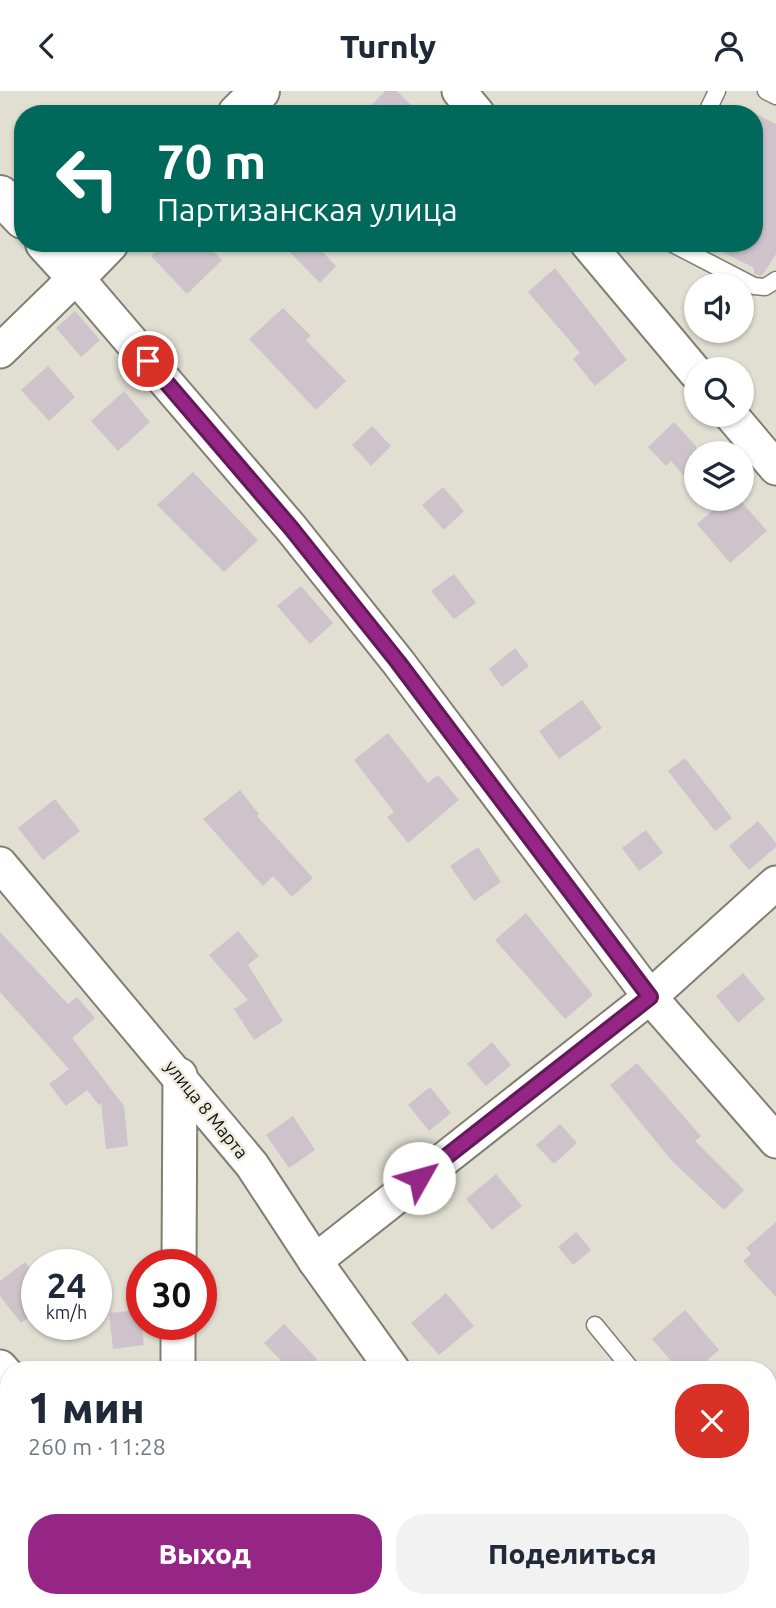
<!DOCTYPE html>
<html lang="ru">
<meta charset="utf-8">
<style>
body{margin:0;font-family:Ubuntu,sans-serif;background:#f2f2f3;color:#1f2937;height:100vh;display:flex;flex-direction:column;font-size:26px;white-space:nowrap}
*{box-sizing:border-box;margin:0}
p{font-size:23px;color:#747a83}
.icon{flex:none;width:38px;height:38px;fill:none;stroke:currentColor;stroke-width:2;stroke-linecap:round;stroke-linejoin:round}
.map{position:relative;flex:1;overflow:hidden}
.panel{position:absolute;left:0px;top:1270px;width:777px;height:247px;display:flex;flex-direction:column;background:#fff;border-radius:28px 28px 0 0;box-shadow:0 2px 5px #0004}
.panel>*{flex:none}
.banner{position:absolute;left:14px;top:14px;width:749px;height:147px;border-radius:28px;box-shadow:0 2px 5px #0004;background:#00695c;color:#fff;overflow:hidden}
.controls{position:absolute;left:684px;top:182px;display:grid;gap:14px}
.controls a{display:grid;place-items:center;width:70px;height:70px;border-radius:50%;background:#fff;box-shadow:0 2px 5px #0004;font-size:35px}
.speed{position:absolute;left:21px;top:1158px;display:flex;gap:14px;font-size:35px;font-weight:700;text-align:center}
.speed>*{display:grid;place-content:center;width:91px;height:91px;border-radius:50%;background:#fff;box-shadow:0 2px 5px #0004;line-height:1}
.speed small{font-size:18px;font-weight:400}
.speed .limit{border:10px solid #d22;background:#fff;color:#111}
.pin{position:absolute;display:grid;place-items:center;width:60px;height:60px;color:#fff;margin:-30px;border:4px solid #fff;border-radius:50%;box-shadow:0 2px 7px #0007}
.me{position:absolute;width:77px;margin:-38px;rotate:52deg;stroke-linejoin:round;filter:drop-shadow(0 0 5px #0008)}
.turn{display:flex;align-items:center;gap:24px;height:147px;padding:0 28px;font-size:32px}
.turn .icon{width:91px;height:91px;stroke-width:2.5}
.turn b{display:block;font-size:49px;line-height:60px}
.round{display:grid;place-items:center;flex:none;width:74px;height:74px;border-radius:28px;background:#f2f2f3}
.headline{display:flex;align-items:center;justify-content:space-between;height:119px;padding:0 28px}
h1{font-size:42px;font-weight:800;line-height:52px}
.primary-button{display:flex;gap:14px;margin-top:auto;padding:14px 28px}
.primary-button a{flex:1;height:80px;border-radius:28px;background:#952686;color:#fff;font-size:28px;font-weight:800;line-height:80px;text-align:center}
.primary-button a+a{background:#f2f2f3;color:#1f2937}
header{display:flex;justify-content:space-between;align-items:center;height:91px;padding:0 28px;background:#fff;font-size:32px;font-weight:800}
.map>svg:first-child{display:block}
</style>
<header><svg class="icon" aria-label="back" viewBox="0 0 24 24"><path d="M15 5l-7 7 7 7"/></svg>Turnly<svg class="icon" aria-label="person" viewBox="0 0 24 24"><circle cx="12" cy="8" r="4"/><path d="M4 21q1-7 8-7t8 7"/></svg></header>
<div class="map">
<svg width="776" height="1517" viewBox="0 0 776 1517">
<rect width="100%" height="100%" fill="#e1dfd2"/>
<!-- building -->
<g fill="#cec3cb">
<path d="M 385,0 L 397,0 L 420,23 L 363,23 Z"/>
<path d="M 754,22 L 776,33 L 776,163 L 762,185 L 754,183 L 754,177 L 705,152 L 754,152 Z"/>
<path d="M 164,152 L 205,152 L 222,169 L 187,203 L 151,165 Z"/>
<path d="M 281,152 L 314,152 L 336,175 L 320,192 Z"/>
<path d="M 555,177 L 627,269 L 595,295 L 573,268 L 580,262 L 528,201 Z"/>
<path d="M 283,217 L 311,245 L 306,249 L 346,290 L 316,319 L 249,248 Z"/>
<path d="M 75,220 L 100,249 L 81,266 L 56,237 Z"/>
<path d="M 48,275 L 75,306 L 49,330 L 21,299 Z"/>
<path d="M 124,300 L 150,331 L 118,360 L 91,330 Z"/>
<path d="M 674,331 L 696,355 L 696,399 L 671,370 L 666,375 L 648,356 Z"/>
<path d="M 372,335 L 391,355 L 371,375 L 352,354 Z"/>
<path d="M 193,381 L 258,449 L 224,481 L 157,414 Z"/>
<path d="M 443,396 L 464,420 L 444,439 L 422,414 Z"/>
<path d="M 705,408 L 739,408 L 767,440 L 730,472 L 697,433 L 714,418 Z"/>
<path d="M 454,483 L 476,512 L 454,528 L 431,500 Z"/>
<path d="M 301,495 L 333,532 L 310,553 L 277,515 Z"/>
<path d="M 515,557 L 529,575 L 502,596 L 489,578 Z"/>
<path d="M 582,609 L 602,637 L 559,668 L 539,640 Z"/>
<path d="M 388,642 L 428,692 L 438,684 L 459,709 L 408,752 L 387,726 L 394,721 L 354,669 Z"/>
<path d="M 685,667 L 732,727 L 715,740 L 668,680 Z"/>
<path d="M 240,699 L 259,723 L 257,725 L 313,787 L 292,806 L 273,785 L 263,795 L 203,728 Z"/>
<path d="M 55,708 L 80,740 L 43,769 L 18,737 Z"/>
<path d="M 758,730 L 776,752 L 776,756 L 749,779 L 729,755 Z"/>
<path d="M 646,739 L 663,762 L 639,780 L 622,757 Z"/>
<path d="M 478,756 L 501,791 L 474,810 L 450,775 Z"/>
<path d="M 526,822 L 593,904 L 565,928 L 495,849 Z"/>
<path d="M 238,840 L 259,865 L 248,874 L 283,930 L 254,949 L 234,918 L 248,909 L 209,864 Z"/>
<path d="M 0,841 L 68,913 L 77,906 L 95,927 L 72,947 L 124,1015 L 128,1055 L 106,1058 L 101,1012 L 99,1014 L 87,999 L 66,1015 L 49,993 L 69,978 L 0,901 Z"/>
<path d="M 743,882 L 765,908 L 738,932 L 716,905 Z"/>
<path d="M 492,951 L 511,974 L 486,995 L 467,973 Z"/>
<path d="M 637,972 L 701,1045 L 695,1050 L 744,1099 L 724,1119 L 672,1070 L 610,994 Z"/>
<path d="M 430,996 L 451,1022 L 429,1040 L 408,1014 Z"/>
<path d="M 293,1025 L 315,1059 L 289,1077 L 266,1044 Z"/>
<path d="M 560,1033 L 577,1052 L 554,1073 L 536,1054 Z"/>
<path d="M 496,1083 L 522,1115 L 492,1139 L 466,1108 Z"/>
<path d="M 776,1131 L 776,1206 L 743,1170 L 751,1163 L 746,1157 Z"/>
<path d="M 576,1141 L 591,1159 L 573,1174 L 558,1156 Z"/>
<path d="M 25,1171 L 37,1186 L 37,1220 L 21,1232 L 0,1205 L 0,1190 Z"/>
<path d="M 446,1202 L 474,1235 L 439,1264 L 411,1232 Z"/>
<path d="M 140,1219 L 144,1254 L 113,1258 L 109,1222 Z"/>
<path d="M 685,1219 L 719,1259 L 696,1279 L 679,1279 L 652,1248 Z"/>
<path d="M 284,1233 L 317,1268 L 305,1279 L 290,1279 L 264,1252 Z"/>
</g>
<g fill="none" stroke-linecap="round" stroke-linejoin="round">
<!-- lane casing -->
<g stroke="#817e72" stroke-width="19">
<g id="lane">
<path d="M 766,0 L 776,5"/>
<path d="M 706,23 L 717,0"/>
<path d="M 671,152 L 754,195 L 765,196 L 776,189"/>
<path d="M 595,1234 L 632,1279"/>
<path d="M 768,1436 L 776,1445"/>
</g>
</g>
<!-- street casing -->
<g stroke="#817e72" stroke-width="37">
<g id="street">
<path d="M 459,0 L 478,23"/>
<path d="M 587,152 L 696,282"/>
<path d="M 0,260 L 76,186 L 291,437 L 398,571 L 650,906 L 776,1050"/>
<path d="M 731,324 L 776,377"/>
<path d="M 0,773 L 252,1074 L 315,1170 L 393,1279"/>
<path d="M 315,1170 L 650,906 L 776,792"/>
<path d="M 179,1174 L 180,984"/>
<path d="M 0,1276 L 9,1286"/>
<path d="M 178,1279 L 178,1234"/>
<path d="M 105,1508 L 109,1517"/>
<path d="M 196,1508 L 196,1517"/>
<path d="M 584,1508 L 592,1517"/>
</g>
</g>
<!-- secondary casing -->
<g stroke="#817e72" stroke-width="42">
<g id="secondary">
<path d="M 237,23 L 260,0"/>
<path d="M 0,104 L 23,128"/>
<path d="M 45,152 L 76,186 L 109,152"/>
</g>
</g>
<!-- lane -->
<use href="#lane" stroke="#fff" stroke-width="16"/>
<!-- street -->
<use href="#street" stroke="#fff" stroke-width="33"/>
<!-- secondary -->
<use href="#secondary" stroke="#fff" stroke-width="38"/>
</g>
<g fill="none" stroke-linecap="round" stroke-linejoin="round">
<!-- route casing -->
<g stroke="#611957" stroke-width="18">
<path id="route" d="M 148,270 L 291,437 L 398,571 L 650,906 L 419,1087"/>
</g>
<!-- route -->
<use href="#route" stroke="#952686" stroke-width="12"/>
</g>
<g text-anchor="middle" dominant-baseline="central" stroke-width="5" stroke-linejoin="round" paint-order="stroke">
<!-- street labels -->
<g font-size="18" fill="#100f0b" stroke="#efecdf">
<text transform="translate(207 1018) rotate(51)">улица 8 Марта</text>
</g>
</g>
</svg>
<div class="controls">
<a><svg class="icon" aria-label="sound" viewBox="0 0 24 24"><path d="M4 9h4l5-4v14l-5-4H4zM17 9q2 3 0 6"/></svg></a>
<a><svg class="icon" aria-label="search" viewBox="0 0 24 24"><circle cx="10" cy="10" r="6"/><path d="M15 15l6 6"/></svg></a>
<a><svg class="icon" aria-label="layers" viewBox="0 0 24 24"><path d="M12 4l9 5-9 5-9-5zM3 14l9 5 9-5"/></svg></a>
</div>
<div class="speed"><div>24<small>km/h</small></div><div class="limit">30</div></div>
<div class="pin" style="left:148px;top:270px;background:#d93025"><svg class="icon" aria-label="arrive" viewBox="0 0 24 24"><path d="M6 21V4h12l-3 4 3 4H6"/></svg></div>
<svg class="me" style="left:419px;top:1087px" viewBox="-20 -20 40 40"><circle r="19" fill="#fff"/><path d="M0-13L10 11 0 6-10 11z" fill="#952686"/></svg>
<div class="banner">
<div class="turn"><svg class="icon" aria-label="left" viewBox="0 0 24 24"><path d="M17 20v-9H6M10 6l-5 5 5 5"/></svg><div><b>70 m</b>Партизанская улица</div></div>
</div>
<section class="panel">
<div class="headline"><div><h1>1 мин</h1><p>260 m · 11:28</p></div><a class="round" style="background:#d93025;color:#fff"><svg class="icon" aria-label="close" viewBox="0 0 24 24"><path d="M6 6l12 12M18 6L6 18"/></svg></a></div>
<div class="primary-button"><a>Выход</a><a>Поделиться</a></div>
</section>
</div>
